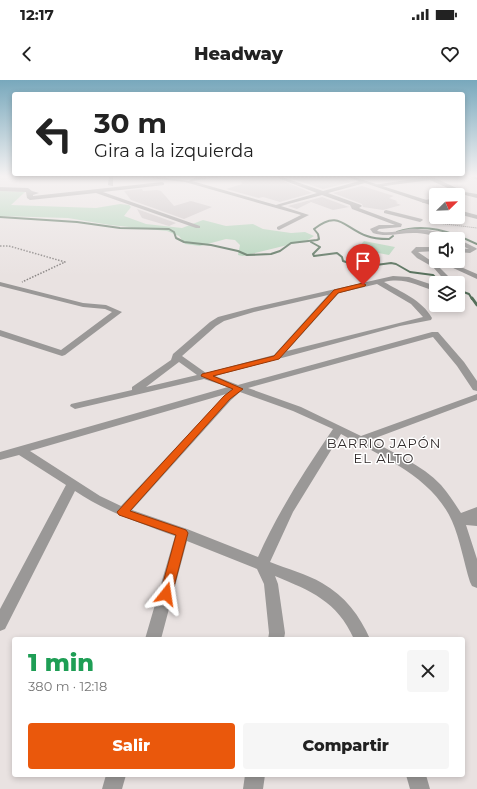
<!DOCTYPE html>
<html lang="es">
<meta charset="utf-8">
<style>
body{margin:0;font-family:Montserrat,sans-serif;background:#f6f6f6;color:#222;height:100vh;display:flex;flex-direction:column;font-size:15px;white-space:nowrap}
*{box-sizing:border-box;margin:0}
p{font-size:13px;color:#767676}
.icon{flex:none;width:22px;height:22px;fill:none;stroke:currentColor;stroke-width:2;stroke-linecap:round;stroke-linejoin:round}
.map{position:relative;flex:1;overflow:hidden}
.side{position:absolute;left:12px;top:557px;width:453px;height:140px;display:flex;flex-direction:column;background:#fff;border-radius:4px;box-shadow:0 2px 6px #0003}
.side>*{flex:none}
.banner{position:absolute;left:12px;top:12px;width:453px;height:84px;border-radius:4px;box-shadow:0 2px 6px #0003;background:#fff;color:#222;overflow:hidden}
.needle{width:26px;rotate:67deg}
.tools{position:absolute;left:429px;top:108px;display:grid;gap:8px}
.tools a{display:grid;place-items:center;width:36px;height:36px;border-radius:4px;background:#fff;box-shadow:0 2px 6px #0003;font-size:20px}
.pin{position:absolute;display:grid;place-items:center;width:34px;height:34px;color:#fff;margin:-41px -17px;border-radius:50% 50% 50% 0;rotate:-45deg;box-shadow:0 0 4px #0007}
.pin .icon{rotate:45deg}
.me{position:absolute;width:44px;margin:-22px;rotate:15deg;stroke-linejoin:round;filter:drop-shadow(0 0 3px #0008)}
.turn{display:flex;align-items:center;gap:14px;height:84px;padding:0 16px;font-size:18px}
.turn .icon{width:52px;height:52px;stroke-width:2.5}
.turn b{display:block;font-size:28px;line-height:34px}
.round{display:grid;place-items:center;flex:none;width:42px;height:42px;border-radius:4px;background:#f6f6f6}
.headline{display:flex;align-items:center;justify-content:space-between;height:68px;padding:0 16px}
h1{font-size:24px;font-weight:800;line-height:30px;color:#1e9e55}
.cta{display:flex;gap:8px;margin-top:auto;padding:8px 16px}
.cta a{flex:1;height:46px;border-radius:4px;background:#ea580c;color:#fff;font-size:16px;font-weight:800;line-height:46px;text-align:center}
.cta a+a{background:#f6f6f6;color:#222}
.status{display:flex;justify-content:space-between;align-items:center;height:28px;padding:0 20px;background:#fff;direction:ltr}
.status svg{height:11px;fill:currentColor}
header{display:flex;justify-content:space-between;align-items:center;height:52px;padding:0 16px;background:#fff;font-size:18px;font-weight:800}
.map>svg:first-child{display:block}
</style>
<div class="status"><b>12:17</b><svg viewBox="0 0 49 12"><path d="M0 12V9h3v3zM5 12V6h3v6zM10 12V3h3v9zM15 12V0h3v12zM26 1h20v11H26zM47 4h2v5h-2z"/></svg></div>
<header><svg class="icon" aria-label="back" viewBox="0 0 24 24"><path d="M15 5l-7 7 7 7"/></svg>Headway<svg class="icon" aria-label="heart" viewBox="0 0 24 24"><path d="M12 20l-8-8c-3-5 5-10 8-4 3-6 11-1 8 4z"/></svg></header>
<div class="map">
<svg width="477" height="709" viewBox="0 0 477 709">
<rect width="100%" height="100%" fill="#e9e2e1"/>
<!-- green -->
<g fill="#b3d4ba">
<path d="M 0,111 L 25,112 L 11,125 L 96,128 L 120,124 L 129,125 L 131,127 L 124,136 L 146,144 L 182,148 L 203,140 L 226,146 L 253,144 L 263,149 L 291,153 L 305,152 L 314,156 L 308,160 L 243,176 L 238,175 L 240,165 L 235,160 L 226,159 L 200,166 L 185,164 L 179,156 L 167,151 L 110,145 L 68,138 L 0,136 Z"/>
<path d="M 364,161 L 395,167 L 389,175 L 357,169 Z"/>
</g>
<g fill="none" stroke-linecap="round" stroke-linejoin="round">
<!-- stream-far1 -->
<g stroke="#556f5a" stroke-width="2">
<path d="M 0,137 L 77,142 L 120,148 L 169,149 L 174,152 L 176,158 L 184,162 L 211,165 L 238,171 L 247,175 L 271,174 L 280,171 L 291,163 L 317,160 L 319,159 L 318,154 L 314,149 C 339,129 344,148 367,156 C 374,159 382,159 389,159 L 393,156"/>
<path d="M 397,152 C 425,142 451,152 477,164"/>
<path d="M 311,162 L 320,167 L 313,174 L 314,176 L 337,173 L 342,177 L 343,181 L 361,187 L 391,183 L 396,184 L 410,192 L 433,195 L 441,203"/>
<path d="M 458,210 L 469,214 L 472,219"/>
</g>
<!-- stream -->
<path stroke="#556f5a" stroke-width="3" d="M 472,218 L 477,225"/>
</g>
<!-- building -->
<g fill="#ccc5c5">
<path d="M 274,97 L 312,113 L 280,122 L 263,117 L 259,118 L 226,109 L 242,104 L 241,101 Z"/>
<path d="M 287,97 L 339,97 L 351,102 L 323,109 Z"/>
<path d="M 362,106 L 394,116 L 389,118 L 397,121 L 395,121 L 398,122 L 396,123 L 401,125 L 383,130 L 363,127 L 362,124 L 333,113 Z"/>
<path d="M 142,109 L 143,111 L 157,110 L 161,111 L 174,126 L 191,121 L 212,127 L 184,139 L 131,120 L 124,111 Z"/>
<path d="M 322,117 L 349,127 L 333,130 L 311,122 L 297,129 L 288,126 Z"/>
<path d="M 137,129 L 176,143 L 169,146 L 142,138 Z"/>
</g>
<g fill="none" stroke-linecap="round" stroke-linejoin="round">
<!-- path-far1 -->
<path stroke="#888483" stroke-width="1" stroke-dasharray="1 1" stroke-linecap="butt" d="M 429,142 L 477,148"/>
<!-- path -->
<path stroke="#888483" stroke-width="1.5" stroke-dasharray="1.5 1.5" stroke-linecap="butt" d="M 0,166 L 9,166 L 65,182 L 22,202"/>
<!-- minor -->
<g fill="#9a9897" fill-rule="evenodd">
<path d="M 109,97 L 113,97 L 113,106 L 108,105 Z"/>
<path d="M 141,97 L 160,97 L 189,101 C 194,95 212,97 220,97 L 192,101 L 276,125 L 317,113 L 275,97 L 282,97 L 323,111 L 363,100 L 366,102 L 365,103 L 328,113 L 361,125 L 362,126 L 359,128 L 402,144 L 401,147 L 379,149 L 377,151 C 388,154 398,151 408,149 C 420,148 445,152 454,159 C 441,159 430,154 417,153 C 401,152 388,158 373,153 L 370,149 L 379,145 L 395,145 L 352,129 L 350,125 L 322,115 L 281,126 L 309,135 L 279,150 L 277,149 L 277,147 L 301,135 L 185,102 Z"/>
<path d="M 426,97 L 433,97 L 465,112 L 477,114 L 477,118 L 461,114 L 430,100 L 377,107 L 374,105 Z"/>
<path d="M 471,97 L 477,97 L 477,100 Z"/>
<path d="M 162,102 L 164,103 L 164,105 L 103,112 L 200,146 L 200,148 L 196,148 L 96,113 L 30,120 L 27,118 L 26,112 L 0,111 L 0,107 L 28,108 L 32,111 L 39,113 L 33,115 L 33,116 Z"/>
<path d="M 436,118 L 436,122 L 423,123 L 420,121 Z"/>
<path d="M 386,130 L 422,139 L 423,140 L 420,142 L 384,133 L 384,131 Z"/>
<path d="M 458,159 L 476,168 L 477,169 L 470,173 L 458,172 L 458,168 L 469,169 L 458,164 Z"/>
<path d="M 436,167 L 436,171 L 418,172 L 437,185 L 455,203 L 447,203 L 433,187 L 417,178 L 411,172 L 416,167 Z"/>
<path d="M 438,181 L 447,181 L 477,194 L 477,199 Z"/>
<path d="M 393,196 L 409,197 L 436,206 L 436,211 C 417,206 405,197 384,202 C 401,212 422,220 432,238 L 431,240 L 400,246 L 215,296 L 238,305 L 432,252 L 438,252 L 464,282 L 477,301 L 477,311 L 473,310 L 457,286 L 433,257 L 248,308 L 301,327 L 361,356 L 477,314 L 477,320 L 370,360 C 394,373 422,385 441,405 C 449,414 455,424 461,433 L 477,427 L 477,446 L 466,445 L 477,479 L 477,508 L 472,506 L 470,502 C 464,483 460,459 452,441 C 432,396 380,376 341,354 L 293,432 L 270,482 C 287,489 307,494 322,503 C 345,516 360,536 370,559 L 354,559 C 337,521 311,511 275,496 L 278,504 L 285,553 L 284,559 L 268,559 L 269,553 L 264,504 L 257,489 L 187,461 L 161,559 L 145,559 L 175,456 C 140,443 106,432 75,411 L 5,549 L 0,551 L 0,529 L 66,405 L 19,375 L 0,380 L 0,372 L 228,307 L 204,299 L 75,329 L 70,326 L 71,324 L 132,310 L 132,307 L 171,280 L 173,274 L 210,242 L 218,237 L 252,228 ZM 377,204 L 411,224 L 423,237 L 287,271 L 339,213 ZM 328,215 L 274,275 L 206,293 L 182,276 L 216,246 L 224,241 L 254,232 ZM 179,282 L 197,295 L 146,307 ZM 240,312 L 293,331 L 333,349 C 305,390 278,432 258,477 L 187,449 L 132,430 L 231,320 ZM 226,314 L 121,426 L 100,416 L 30,371 Z"/>
<path d="M 0,202 L 83,223 L 106,225 L 122,232 L 65,275 L 62,276 L 0,256 L 0,250 L 61,270 L 112,232 L 105,229 L 83,227 L 0,206 Z"/>
<path d="M 458,205 L 461,205 L 462,209 L 458,211 Z"/>
<path d="M 106,695 L 126,695 L 122,709 L 102,709 Z"/>
<path d="M 245,695 L 265,695 L 263,709 L 243,709 Z"/>
<path d="M 406,695 L 426,695 L 430,709 L 410,709 Z"/>
</g>
<!-- tertiary -->
<g fill="#9a9897" fill-rule="evenodd">
<path d="M 347,97 L 354,97 L 436,123 L 436,127 Z"/>
<path d="M 458,130 L 477,135 L 477,139 L 458,134 Z"/>
</g>
</g>
<!-- sky -->
<linearGradient id="sky" x2="0" y2="1"><stop stop-color="#78a8bc"/><stop offset="0.49" stop-color="#f5f2f2"/><stop offset="1" stop-color="#f5f2f2" stop-opacity="0"/></linearGradient>
<rect width="477" height="196" fill="url(#sky)"/>
<!-- route -->
<path fill="#ea580c" stroke="#983908" d="M 363,203 L 366,205 L 365,206 L 338,213 L 279,279 L 213,296 L 243,309 L 230,319 L 130,431 L 186,450 L 188,453 L 172,514 L 170,517 L 166,519 L 161,517 L 160,514 L 176,455 L 119,435 L 117,432 L 224,316 L 233,309 L 201,296 L 202,294 L 274,276 L 334,210 Z"/>
<g text-anchor="middle" dominant-baseline="central" stroke-width="3" stroke-linejoin="round" paint-order="stroke">
<!-- neighbourhood labels -->
<g font-size="13" letter-spacing="1" fill="#302a2a" stroke="#fff">
<text x="384" y="363">BARRIO JAPÓN<tspan x="384" dy="15">EL ALTO</tspan></text>
</g>
</g>
</svg>
<div class="tools">
<a><svg class="needle" viewBox="-14 -14 28 28"><path d="M0-13l5 13h-10z" fill="#e53935"/><path d="M0 13l5-13h-10z" fill="#767676"/></svg></a>
<a><svg class="icon" aria-label="sound" viewBox="0 0 24 24"><path d="M4 9h4l5-4v14l-5-4H4zM17 9q2 3 0 6"/></svg></a>
<a><svg class="icon" aria-label="layers" viewBox="0 0 24 24"><path d="M12 4l9 5-9 5-9-5zM3 14l9 5 9-5"/></svg></a>
</div>
<div class="pin" style="left:363px;top:205px;background:#d93025"><svg class="icon" aria-label="arrive" viewBox="0 0 24 24"><path d="M6 21V4h12l-3 4 3 4H6"/></svg></div>
<svg class="me" style="left:166px;top:514px" viewBox="-20 -20 40 40"><path d="M0-17L14 15 0 8-14 15z" fill="#ea580c" stroke="#fff" stroke-width="4"/></svg>
<div class="banner">
<div class="turn"><svg class="icon" aria-label="left" viewBox="0 0 24 24"><path d="M17 20v-9H6M10 6l-5 5 5 5"/></svg><div><b>30 m</b>Gira a la izquierda</div></div>
</div>
<section class="side">
<div class="headline"><div><h1>1 min</h1><p>380 m · 12:18</p></div><a class="round"><svg class="icon" aria-label="close" viewBox="0 0 24 24"><path d="M6 6l12 12M18 6L6 18"/></svg></a></div>
<div class="cta"><a>Salir</a><a>Compartir</a></div>
</section>
</div>
